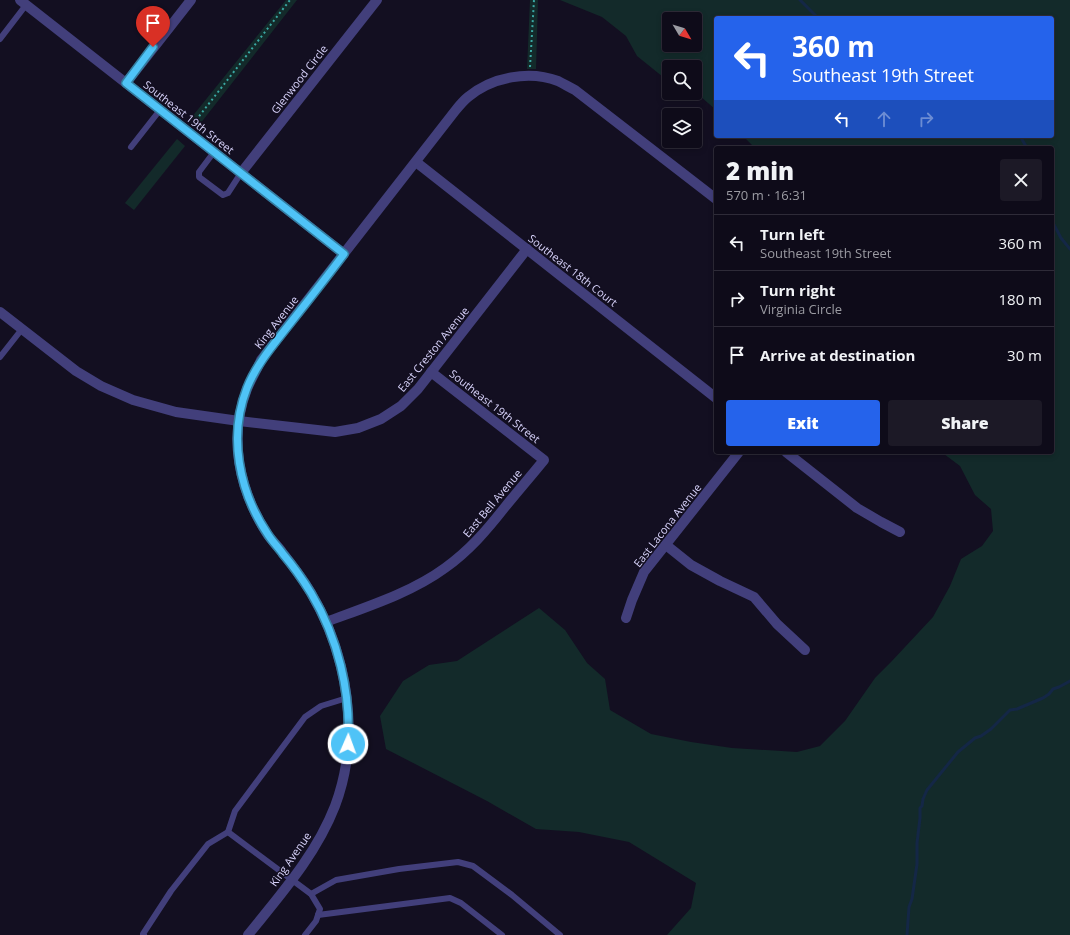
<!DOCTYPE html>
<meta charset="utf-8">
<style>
body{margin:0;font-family:"Open Sans",sans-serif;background:#1c1926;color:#f1f3f6;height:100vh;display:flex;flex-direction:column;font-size:15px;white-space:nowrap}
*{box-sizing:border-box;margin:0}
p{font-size:13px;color:#9b9ba2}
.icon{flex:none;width:22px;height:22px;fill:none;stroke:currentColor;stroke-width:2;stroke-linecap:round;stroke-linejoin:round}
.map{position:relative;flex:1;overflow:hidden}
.sheet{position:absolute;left:714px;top:146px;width:340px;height:308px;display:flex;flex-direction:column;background:#0e0b19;border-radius:4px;box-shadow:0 2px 6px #0003,0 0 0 1px #2e2b38}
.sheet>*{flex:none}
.hud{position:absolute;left:714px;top:16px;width:340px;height:122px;border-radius:4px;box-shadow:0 2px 6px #0003,0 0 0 1px #2e2b38;background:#2563eb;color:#fff;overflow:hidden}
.needle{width:26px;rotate:128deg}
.controls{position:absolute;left:662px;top:12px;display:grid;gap:8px}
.controls a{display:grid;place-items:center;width:40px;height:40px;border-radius:4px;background:#0e0b19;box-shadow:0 2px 6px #0003,0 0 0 1px #2e2b38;font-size:20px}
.pin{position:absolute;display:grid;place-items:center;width:34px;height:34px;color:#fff;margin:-41px -17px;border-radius:50% 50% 50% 0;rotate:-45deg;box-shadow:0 0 4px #0007}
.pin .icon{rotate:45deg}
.me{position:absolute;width:44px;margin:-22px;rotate:2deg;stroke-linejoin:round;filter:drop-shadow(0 0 3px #0008)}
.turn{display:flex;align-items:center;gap:14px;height:84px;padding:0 12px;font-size:18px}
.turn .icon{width:52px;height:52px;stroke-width:2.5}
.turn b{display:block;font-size:28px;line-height:34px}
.lanes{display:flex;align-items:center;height:38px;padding:0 12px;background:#0003;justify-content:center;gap:20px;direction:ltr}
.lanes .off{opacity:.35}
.round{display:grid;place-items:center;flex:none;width:42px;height:42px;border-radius:4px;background:#1c1926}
.head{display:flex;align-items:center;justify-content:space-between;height:68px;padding:0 12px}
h1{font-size:24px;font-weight:800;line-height:30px}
.button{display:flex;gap:8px;margin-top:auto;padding:8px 12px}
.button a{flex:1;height:46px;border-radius:4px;background:#2563eb;color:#fff;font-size:16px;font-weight:800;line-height:46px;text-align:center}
.button a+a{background:#1c1926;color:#f1f3f6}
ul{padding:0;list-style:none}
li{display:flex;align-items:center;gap:12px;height:56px;padding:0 12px;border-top:1px solid #2e2b38}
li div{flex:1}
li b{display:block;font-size:15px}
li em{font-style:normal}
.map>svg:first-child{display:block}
</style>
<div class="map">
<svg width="1070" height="935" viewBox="0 0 1070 935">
<rect width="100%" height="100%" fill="#130f21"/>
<!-- green -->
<g fill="#132a2a" fill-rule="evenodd">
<path d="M 286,0 L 297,0 L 200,124 L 191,118 Z"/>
<path d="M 530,0 L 538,0 L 536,69 L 527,69 Z"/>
<path d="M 560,0 L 1070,0 L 1070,935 L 667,935 L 691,908 L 696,883 L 629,842 L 579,832 L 536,829 L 487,801 L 386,749 L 380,716 L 403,681 L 429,665 L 457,661 L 539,608 L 565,630 L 587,663 L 605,679 L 610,710 L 651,734 L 691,742 L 732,748 L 797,752 L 820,746 L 845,721 L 875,678 L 891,662 L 933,617 L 950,586 L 961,559 L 982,546 L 993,531 L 991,509 L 975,495 L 960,466 L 944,454 L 944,452 L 1052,452 L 1052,148 L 755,148 L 743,136 L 1052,136 L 1052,18 L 716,18 L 716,110 L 700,96 L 693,93 L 695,93 L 695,67 L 669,67 L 669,81 L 668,81 L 637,56 L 626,36 L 602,17 ZM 669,19 L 695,19 L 695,45 L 669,45 Z"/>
<path d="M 177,139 L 185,146 L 134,210 L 125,203 Z"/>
</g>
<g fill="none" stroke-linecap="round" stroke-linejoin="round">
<!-- stream -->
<g stroke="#142746" stroke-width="3">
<path d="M 800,0 L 818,18"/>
<path d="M 1020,136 L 1027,148"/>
<path d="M 1052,221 L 1061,238 L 1070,249"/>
<path d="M 907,935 L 909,907 L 912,899 L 917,864 L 917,843 L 920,818 L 920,808 L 922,806 L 923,799 L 927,790 L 958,752 L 975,738 L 981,736 L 991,729 L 1010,710 L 1017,709 L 1043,698 L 1049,694 L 1053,689 L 1059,687 L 1070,681"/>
</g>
<!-- path -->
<g stroke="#3aa8a3" stroke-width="2" stroke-dasharray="2 3" stroke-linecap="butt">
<path d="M 530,67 L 534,0"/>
<path d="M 193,124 L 290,0"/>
</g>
<!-- service -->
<g stroke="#423f7b" stroke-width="6">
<path d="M 0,39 L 26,5"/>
<path d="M 131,147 L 160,110"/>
<path d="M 214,152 L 199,172 L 199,177 L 223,195 L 228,193 L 241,173"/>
<path d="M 0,357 L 22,329"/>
<path d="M 228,832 L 235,811 L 305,717 L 321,706 L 347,698"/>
<path d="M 311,894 L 336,880 L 399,869 L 458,862 L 473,866 L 512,895 L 560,935"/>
<path d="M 318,915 L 450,898 L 461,903 L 502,935"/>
<path d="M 144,935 L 143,934 L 171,891 L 208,844 L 228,832 L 311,894 L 320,909 L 316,921 L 305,935"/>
</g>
<!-- minor -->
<g stroke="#423f7b" stroke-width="10">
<path d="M 20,0 L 344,254"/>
<path d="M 126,83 L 191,0"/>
<path d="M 416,162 L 716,398"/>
<path d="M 241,173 L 377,0"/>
<path d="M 0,312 L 76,371 L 101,386 L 133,400 L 176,412 L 239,421 L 335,432 L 358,428 L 381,419 L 401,406 L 418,389 L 527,249"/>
<path d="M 786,452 L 857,508 L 881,522 L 900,532"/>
<path d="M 666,545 L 691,565 L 720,581 L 754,597 L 777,624 L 805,650"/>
<path d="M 626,618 L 632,600 L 644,572 L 739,452"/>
<path d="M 326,622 C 366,607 411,593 445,568 C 469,551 487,530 505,507 C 518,491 531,476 544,460 L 431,372"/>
<path d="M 248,935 C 281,894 316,855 335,806 C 361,737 348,656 311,593 C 303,579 292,565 282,552 C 277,545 270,539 266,532 C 239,489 228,438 247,389 C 251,379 257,370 261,360 L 455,111 C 459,106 463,101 468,97 C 492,77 529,70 558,81 C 564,84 569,87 575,90 L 716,199"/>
</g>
</g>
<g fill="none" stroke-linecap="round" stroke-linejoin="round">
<!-- route casing -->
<g stroke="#337fa1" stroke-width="10">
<path id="route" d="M 153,47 L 126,83 L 344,254 C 326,278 307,302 288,326 C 273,345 256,365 247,388 C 228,436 239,491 267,533 C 271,540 278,547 283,554 C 294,567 303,580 311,593 C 338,638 351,692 348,744"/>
</g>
<!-- route -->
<use href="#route" stroke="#4fc3f7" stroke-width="7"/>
</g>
<g text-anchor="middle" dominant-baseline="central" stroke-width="3" stroke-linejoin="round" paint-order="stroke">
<!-- street labels -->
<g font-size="11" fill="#d8d3fb" stroke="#130f21">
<text transform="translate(299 79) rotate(-52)">Glenwood Circle</text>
<text transform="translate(189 117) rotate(38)">Southeast 19th Street</text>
<text transform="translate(573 270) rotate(38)">Southeast 18th Court</text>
<text transform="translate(276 322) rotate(-52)">King Avenue</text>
<text transform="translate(433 349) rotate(-51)">East Creston Avenue</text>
<text transform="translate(495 406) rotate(38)">Southeast 19th Street</text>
<text transform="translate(492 503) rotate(-50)">East Bell Avenue</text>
<text transform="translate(667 525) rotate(-52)">East Lacona Avenue</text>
<text transform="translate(290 859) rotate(-55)">King Avenue</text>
</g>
</g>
</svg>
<div class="controls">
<a><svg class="needle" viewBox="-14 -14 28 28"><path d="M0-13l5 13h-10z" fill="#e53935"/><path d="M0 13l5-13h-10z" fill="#9b9ba2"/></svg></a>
<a><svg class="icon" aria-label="search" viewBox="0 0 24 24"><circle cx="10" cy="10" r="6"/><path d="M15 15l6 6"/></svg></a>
<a><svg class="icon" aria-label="layers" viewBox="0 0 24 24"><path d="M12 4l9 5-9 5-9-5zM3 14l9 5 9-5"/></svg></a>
</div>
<div class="pin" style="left:153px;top:47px;background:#d93025"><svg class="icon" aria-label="arrive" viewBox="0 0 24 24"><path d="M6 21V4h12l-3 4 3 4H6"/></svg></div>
<svg class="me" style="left:348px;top:744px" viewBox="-20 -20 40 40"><circle r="17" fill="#4fc3f7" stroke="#fff" stroke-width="3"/><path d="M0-11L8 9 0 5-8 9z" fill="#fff"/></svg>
<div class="hud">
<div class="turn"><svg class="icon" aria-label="left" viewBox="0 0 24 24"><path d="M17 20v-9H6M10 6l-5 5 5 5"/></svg><div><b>360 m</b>Southeast 19th Street</div></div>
<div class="lanes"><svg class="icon" aria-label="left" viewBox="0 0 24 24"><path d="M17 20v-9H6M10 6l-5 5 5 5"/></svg><svg class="icon off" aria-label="ahead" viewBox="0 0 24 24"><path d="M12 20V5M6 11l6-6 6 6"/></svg><svg class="icon off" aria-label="right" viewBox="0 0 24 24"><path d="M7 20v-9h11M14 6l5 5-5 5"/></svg></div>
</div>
<section class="sheet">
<div class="head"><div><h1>2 min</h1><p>570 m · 16:31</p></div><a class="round"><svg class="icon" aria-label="close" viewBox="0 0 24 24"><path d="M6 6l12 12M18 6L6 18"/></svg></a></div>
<ul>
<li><svg class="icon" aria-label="left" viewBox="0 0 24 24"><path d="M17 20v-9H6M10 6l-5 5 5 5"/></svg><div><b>Turn left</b><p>Southeast 19th Street</p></div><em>360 m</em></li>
<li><svg class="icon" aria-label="right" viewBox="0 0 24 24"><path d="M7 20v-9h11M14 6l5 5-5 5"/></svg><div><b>Turn right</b><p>Virginia Circle</p></div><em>180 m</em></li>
<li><svg class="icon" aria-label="arrive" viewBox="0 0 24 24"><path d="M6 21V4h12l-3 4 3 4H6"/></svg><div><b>Arrive at destination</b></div><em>30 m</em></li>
</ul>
<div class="button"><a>Exit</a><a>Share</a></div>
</section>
</div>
